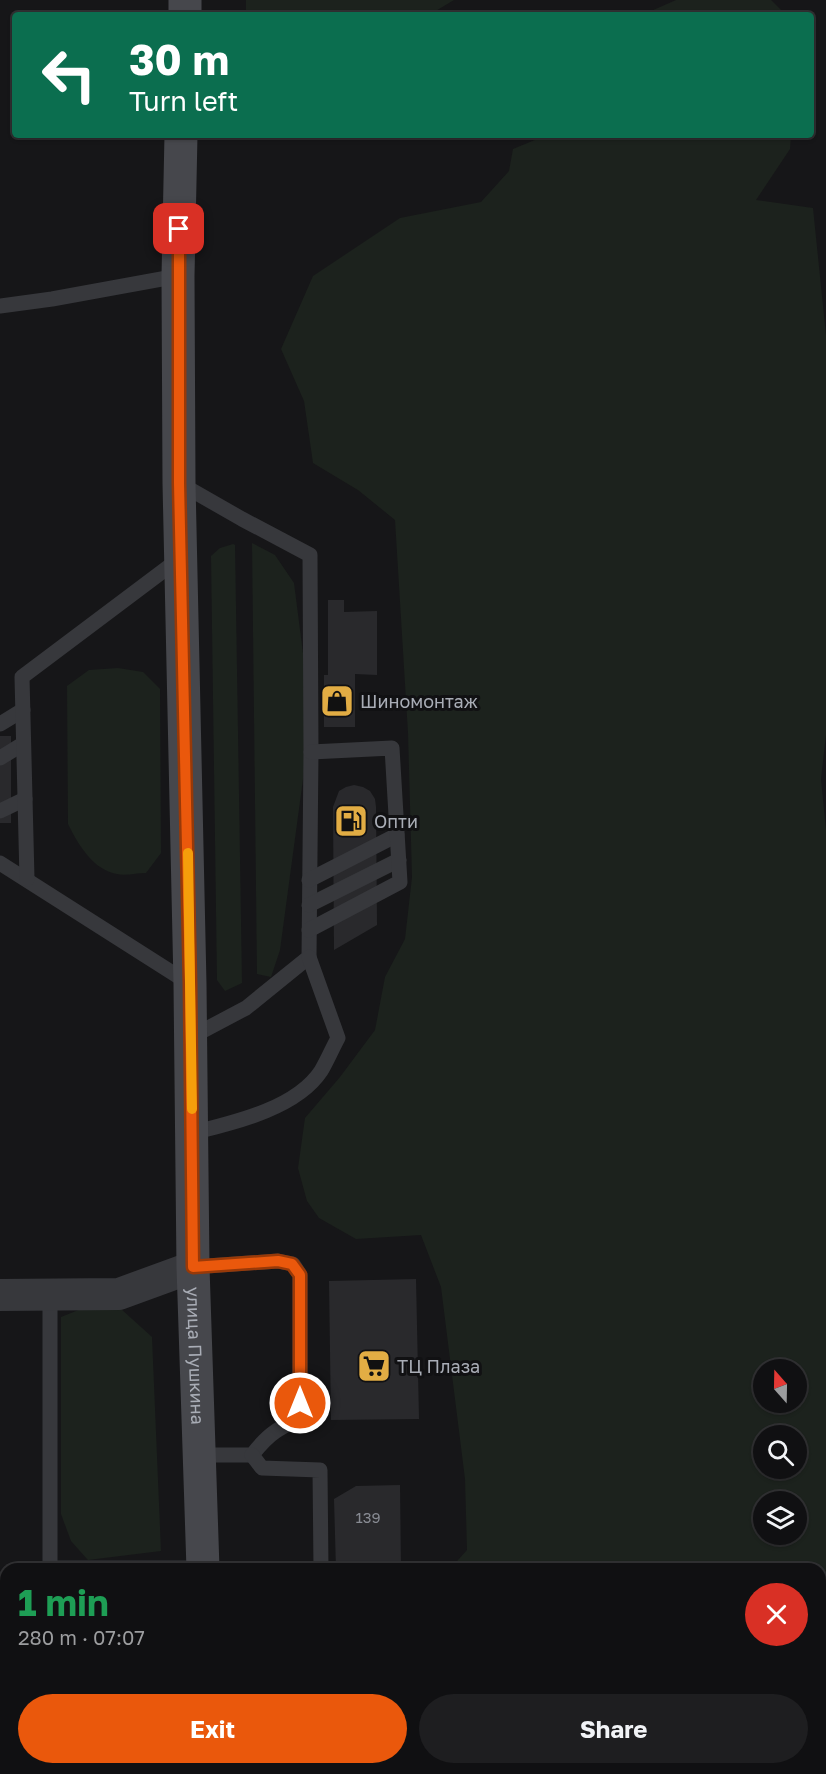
<!DOCTYPE html>
<meta charset="utf-8">
<style>
body{margin:0;font-family:"Golos Text",sans-serif;background:#1e1e20;color:#f1f3f6;height:100vh;display:flex;flex-direction:column;font-size:22px;white-space:nowrap}
*{box-sizing:border-box;margin:0}
p{font-size:20px;color:#9c9d9f}
.icon{flex:none;width:33px;height:33px;fill:none;stroke:currentColor;stroke-width:2;stroke-linecap:round;stroke-linejoin:round}
.map{position:relative;flex:1;overflow:hidden}
.details{position:absolute;left:0px;top:1563px;width:826px;height:212px;display:flex;flex-direction:column;background:#101012;border-radius:18px 18px 0 0;box-shadow:0 2px 4px #0004,0 0 0 2px #303032}
.details>*{flex:none}
.hud{position:absolute;left:12px;top:12px;width:802px;height:126px;border-radius:6px;box-shadow:0 2px 4px #0004,0 0 0 2px #303032;background:#0b6e4f;color:#fff;overflow:hidden}
.needle{width:39px;rotate:340deg}
.buttons{position:absolute;left:753px;top:1359px;display:grid;gap:12px}
.buttons a{display:grid;place-items:center;width:54px;height:54px;border-radius:50%;background:#101012;box-shadow:0 2px 4px #0004,0 0 0 2px #303032;font-size:30px}
.pin{position:absolute;display:grid;place-items:center;width:51px;height:51px;color:#fff;margin:-26px;border-radius:12px;box-shadow:0 3px 9px #0006}
.me{position:absolute;width:66px;margin:-33px;rotate:0deg;stroke-linejoin:round;filter:drop-shadow(0 0 4px #0008)}
.turn{display:flex;align-items:center;gap:21px;height:126px;padding:0 18px;font-size:27px}
.turn .icon{width:78px;height:78px;stroke-width:2.5}
.turn b{display:block;font-size:42px;line-height:51px}
.round{display:grid;place-items:center;flex:none;width:63px;height:63px;border-radius:32px;background:#1e1e20}
.head{display:flex;align-items:center;justify-content:space-between;height:102px;padding:0 18px}
h1{font-size:36px;font-weight:700;line-height:45px;color:#1e9e55}
.button{display:flex;gap:12px;margin-top:auto;padding:12px 18px}
.button a{flex:1;height:69px;border-radius:36px;background:#ea580c;color:#fff;font-size:24px;font-weight:700;line-height:69px;text-align:center}
.button a+a{background:#1e1e20;color:#f1f3f6}
.map>svg:first-child{display:block}
</style>
<div class="map">
<svg width="826" height="1774" viewBox="0 0 826 1774">
<rect width="100%" height="100%" fill="#161618"/>
<!-- green -->
<g fill="#1c221d" fill-rule="evenodd">
<path d="M 246,0 L 454,0 L 429,15 L 246,15 Z"/>
<path d="M 676,0 L 771,0 L 786,15 L 642,15 Z"/>
<path d="M 547,135 L 791,135 L 790,149 L 756,200 L 813,208 L 826,335 L 826,735 L 821,779 L 826,830 L 826,1686 L 821,1687 L 820,1569 L 450,1569 L 467,1550 L 465,1479 L 441,1287 L 421,1235 L 356,1239 L 319,1218 L 307,1201 L 298,1168 L 305,1118 L 340,1077 L 375,1030 L 385,977 L 405,939 L 412,877 L 408,733 L 395,520 L 358,490 L 313,463 L 304,401 L 281,349 L 313,276 L 400,218 L 481,202 L 509,171 L 513,149 ZM 764,1370 L 796,1370 L 796,1402 L 764,1402 ZM 764,1436 L 796,1436 L 796,1468 L 764,1468 ZM 764,1502 L 796,1502 L 796,1534 L 764,1534 Z"/>
<path d="M 252,543 L 275,555 L 294,583 L 304,661 L 306,757 L 280,950 L 271,977 L 257,974 Z"/>
<path d="M 233,544 L 235,545 L 242,983 L 225,991 L 217,980 L 211,556 L 220,548 Z"/>
<path d="M 118,668 L 143,672 L 160,689 L 161,853 L 146,873 C 137,873 126,876 117,874 C 93,870 78,844 68,824 L 67,686 L 89,670 Z"/>
<path d="M 91,1305 L 121,1309 L 152,1337 L 161,1551 L 88,1560 L 71,1541 L 61,1514 L 61,1317 Z"/>
</g>
<!-- building -->
<g fill="#29292c">
<path d="M 328,600 L 344,600 L 344,612 L 377,611 L 377,675 L 355,674 L 355,727 L 324,727 L 324,675 L 328,675 Z"/>
<rect x="0" y="736" width="11" height="87"/>
<path d="M 354,785 L 363,787 L 370,791 L 375,799 L 376,807 L 377,925 L 334,950 L 333,807 L 339,791 L 346,787 Z"/>
<path d="M 416,1279 L 419,1419 L 331,1420 L 329,1281 Z"/>
<path d="M 400,1485 L 401,1569 L 336,1569 L 334,1499 L 356,1486 Z"/>
<rect x="16" y="1768" width="69" height="6"/>
</g>
<g fill="none" stroke-linecap="round" stroke-linejoin="round">
<!-- lane -->
<g stroke="#37383c" stroke-width="15">
<path d="M 0,306 L 52,299 L 178,276"/>
<path d="M 179,483 L 242,519 L 310,555 L 311,752 L 309,957 L 246,1008 L 191,1037"/>
<path d="M 0,724 L 23,710"/>
<path d="M 0,758 L 23,744"/>
<path d="M 0,811 L 25,799"/>
<path d="M 0,863 L 190,984"/>
<path d="M 27,879 L 22,677 L 179,559"/>
<path d="M 309,880 L 397,835"/>
<path d="M 309,905 L 399,860"/>
<path d="M 309,930 L 400,882 L 392,748 L 311,752"/>
<path d="M 192,1133 C 232,1123 296,1109 321,1071 C 327,1061 332,1049 338,1038 L 309,957"/>
<path d="M 193,1267 L 278,1261 L 293,1264 L 300,1275 L 300,1403 C 297,1421 291,1422 276,1431 C 267,1437 259,1446 252,1455 L 199,1455"/>
<path d="M 50,1295 L 50,1568 L 203,1568"/>
<path d="M 252,1455 L 262,1468 L 320,1470 L 321,1569"/>
<path d="M 0,1672 L 6,1672"/>
<path d="M 0,1756 L 1,1774"/>
<path d="M 116,1768 L 116,1774"/>
<path d="M 507,1768 L 507,1774"/>
</g>
<!-- street -->
<g stroke="#37383c" stroke-width="32">
<path d="M 0,1295 L 119,1294 L 193,1267"/>
<path d="M 820,1725 L 826,1725"/>
</g>
<!-- secondary -->
<g stroke="#46474c" stroke-width="33">
<path d="M 185,15 L 185,0"/>
<path id="s1" d="M 181,135 L 178,276 L 179,483 L 190,984 L 193,1267 L 203,1569"/>
<path d="M 217,1768 L 217,1774"/>
</g>
</g>
<g fill="none" stroke-linecap="round" stroke-linejoin="round">
<!-- route casing -->
<g stroke="#983908" stroke-width="15">
<path id="route" d="M 179,229 L 179,483 L 190,984 L 193,1267 L 278,1261 L 292,1264 L 300,1275 L 300,1403"/>
</g>
<!-- route -->
<use href="#route" stroke="#ea580c" stroke-width="10"/>
<!-- slow -->
<path stroke="#f59e0b" stroke-width="10" d="M 188,853 L 192,1109"/>
</g>
<!-- icons -->
<defs>
<g id="shop-square" transform="scale(1.725)"><rect x="-9" y="-9" width="18" height="18" rx="4" fill="#e2ad44" stroke="#111113"/><path d="M-5-2.5h2.3a2.7 3.5 0 0 1 5.4 0H5L5.5 6h-11ZM-1.5-2.5h3a1.5 2.3 0 0 0-3 0Z" fill="#111"/></g>
<g id="fuel-square" transform="scale(1.725)"><rect x="-9" y="-9" width="18" height="18" rx="4" fill="#e2ad44" stroke="#111113"/><path d="M-5.5-6h7V0h2V4h1.3V-2.5L3-4.5l.8-.8L6-3V5H2.5V1h-1V6h-7ZM-4.2-4.7v3.2H.2V-4.7Z" fill="#111"/></g>
<g id="supermarket-square" transform="scale(1.725)"><rect x="-9" y="-9" width="18" height="18" rx="4" fill="#e2ad44" stroke="#111113"/><path d="M-6-5.5h2.5l.6 2H6L4.5 2H-2.5L-4.4-4H-6ZM-1.5 3.2a1.3 1.3 0 1 0 .1 0ZM3 3.2a1.3 1.3 0 1 0 .1 0Z" fill="#111"/></g>
</defs>
<g fill-rule="evenodd">
<use href="#shop-square" x="337" y="701"/>
<use href="#fuel-square" x="351" y="821"/>
<use href="#supermarket-square" x="374" y="1366"/>
</g>
<g text-anchor="middle" dominant-baseline="central" stroke-width="6" stroke-linejoin="round" paint-order="stroke">
<!-- number labels -->
<g font-size="15" fill="#888b93">
<text x="368" y="1517">139</text>
</g>
<!-- poi labels -->
<g font-size="18" fill="#a9adb6" stroke="#111113" text-anchor="start">
<text x="360" y="701">Шиномонтаж</text>
<text x="374" y="821">Опти</text>
<text x="397" y="1366">ТЦ Плаза</text>
</g>
<!-- street labels -->
<g font-size="18" fill="#a9adb6" stroke="#111113">
<text stroke="none"><textPath href="#s1" startOffset="1221">улица Пушкина</textPath></text>
</g>
</g>
</svg>
<div class="buttons">
<a><svg class="needle" viewBox="-14 -14 28 28"><path d="M0-13l5 13h-10z" fill="#e53935"/><path d="M0 13l5-13h-10z" fill="#9c9d9f"/></svg></a>
<a><svg class="icon" aria-label="search" viewBox="0 0 24 24"><circle cx="10" cy="10" r="6"/><path d="M15 15l6 6"/></svg></a>
<a><svg class="icon" aria-label="layers" viewBox="0 0 24 24"><path d="M12 4l9 5-9 5-9-5zM3 14l9 5 9-5"/></svg></a>
</div>
<div class="pin" style="left:179px;top:229px;background:#d93025"><svg class="icon" aria-label="arrive" viewBox="0 0 24 24"><path d="M6 21V4h12l-3 4 3 4H6"/></svg></div>
<svg class="me" style="left:300px;top:1403px" viewBox="-20 -20 40 40"><circle r="17" fill="#ea580c" stroke="#fff" stroke-width="3"/><path d="M0-11L8 9 0 5-8 9z" fill="#fff"/></svg>
<div class="hud">
<div class="turn"><svg class="icon" aria-label="left" viewBox="0 0 24 24"><path d="M17 20v-9H6M10 6l-5 5 5 5"/></svg><div><b>30 m</b>Turn left</div></div>
</div>
<section class="details">
<div class="head"><div><h1>1 min</h1><p>280 m · 07:07</p></div><a class="round" style="background:#d93025;color:#fff"><svg class="icon" aria-label="close" viewBox="0 0 24 24"><path d="M6 6l12 12M18 6L6 18"/></svg></a></div>
<div class="button"><a>Exit</a><a>Share</a></div>
</section>
</div>
